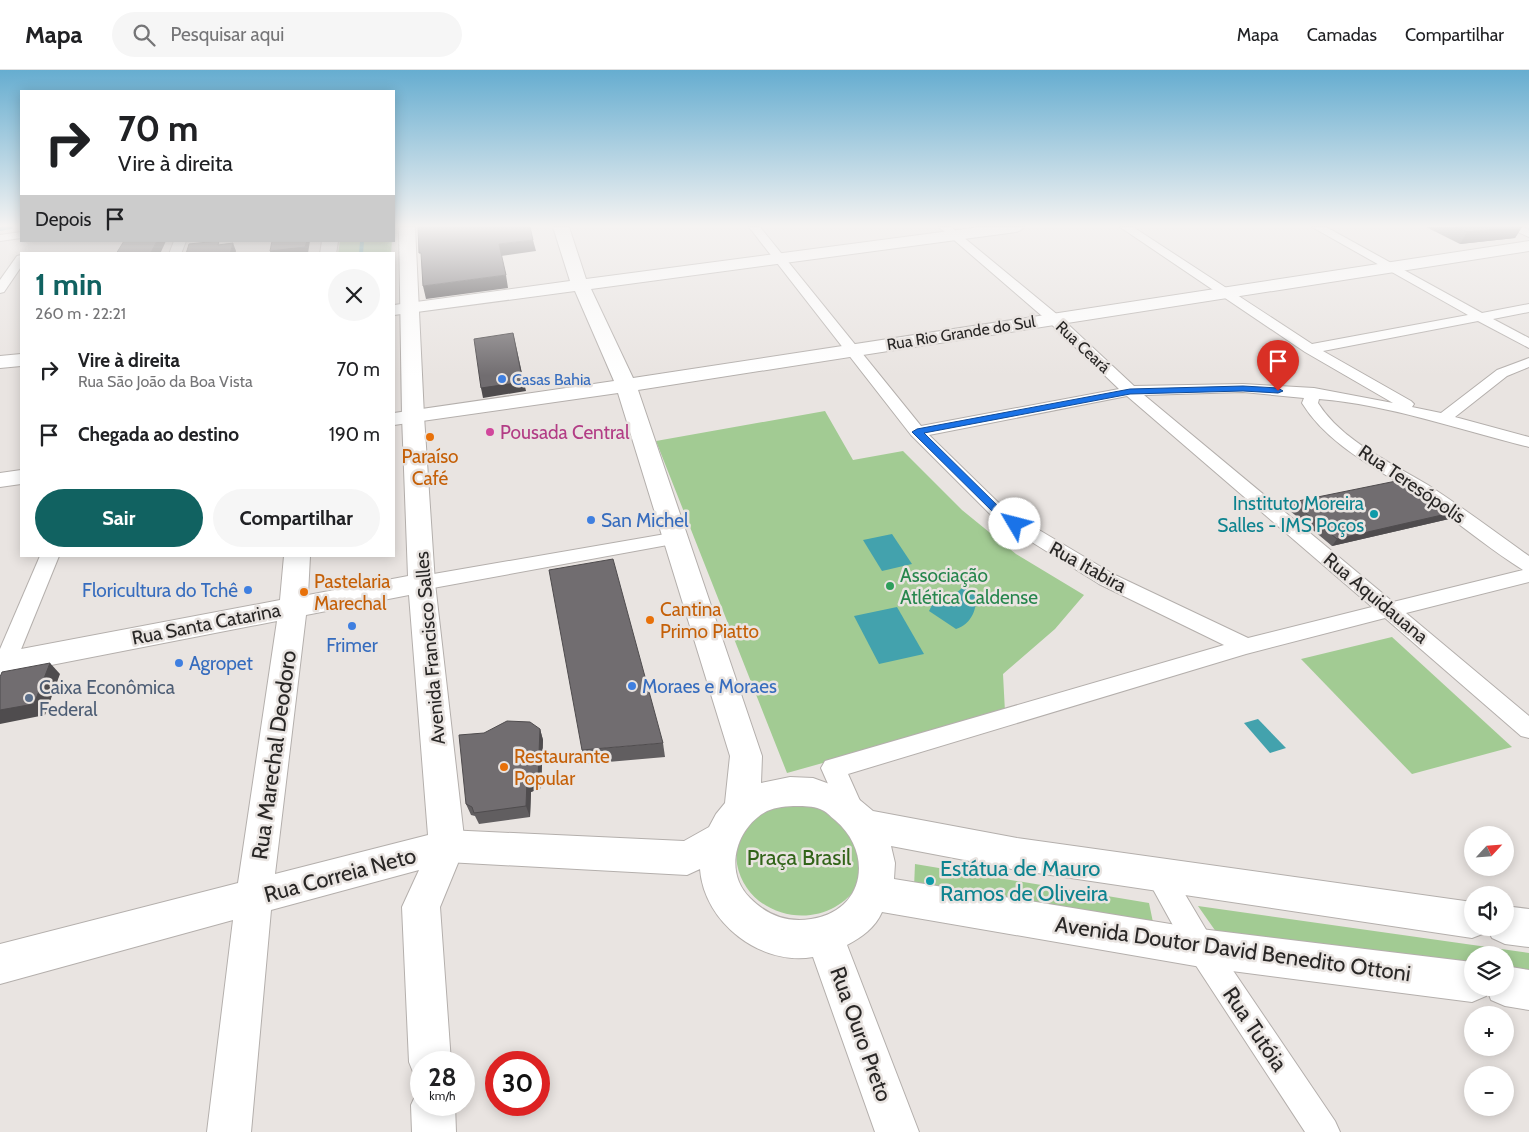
<!DOCTYPE html>
<html lang="pt">
<meta charset="utf-8">
<style>
body{margin:0;font-family:Cabin,sans-serif;background:#f6f6f6;color:#202124;height:100vh;display:flex;flex-direction:column;font-size:19px;white-space:nowrap}
*{box-sizing:border-box;margin:0}
p{font-size:16px;color:#757577}
.icon{flex:none;width:28px;height:28px;fill:none;stroke:currentColor;stroke-width:2;stroke-linecap:round;stroke-linejoin:round}
.map{position:relative;flex:1;overflow:hidden}
.panel{position:absolute;left:20px;top:182px;width:375px;height:305px;display:flex;flex-direction:column;background:#fff;border-radius:0px;box-shadow:0 2px 12px #0003}
.panel>*{flex:none}
.hud{position:absolute;left:20px;top:20px;width:375px;height:152px;border-radius:0px;box-shadow:0 2px 12px #0003;background:#fff;color:#202124;overflow:hidden}
.needle{width:32px;rotate:64deg}
.tools{position:absolute;left:1464px;top:756px;display:grid;gap:10px}
.tools a{display:grid;place-items:center;width:50px;height:50px;border-radius:50%;background:#fff;box-shadow:0 2px 12px #0003;font-size:25px}
.speed{position:absolute;left:410px;top:981px;display:flex;gap:10px;font-size:25px;font-weight:700;text-align:center}
.speed>*{display:grid;place-content:center;width:65px;height:65px;border-radius:50%;background:#fff;box-shadow:0 2px 12px #0003;line-height:1}
.speed small{font-size:12px;font-weight:400}
.speed .limit{border:8px solid #d22;background:#fff;color:#111}
.pin{position:absolute;display:grid;place-items:center;width:42px;height:42px;color:#fff;margin:-51px -21px;border-radius:50% 50% 50% 0;rotate:-45deg;box-shadow:0 0 5px #0007}
.pin .icon{rotate:45deg}
.me{position:absolute;width:55px;margin:-28px;rotate:307deg;stroke-linejoin:round;filter:drop-shadow(0 0 4px #0008)}
.turn{display:flex;align-items:center;gap:18px;height:105px;padding:0 15px;font-size:22px}
.turn .icon{width:65px;height:65px;stroke-width:2.5}
.turn b{display:block;font-size:35px;line-height:42px}
.then{display:flex;align-items:center;height:48px;padding:0 15px;background:#0003;gap:10px;font-size:19px}
.round{display:grid;place-items:center;flex:none;width:52px;height:52px;border-radius:26px;background:#f6f6f6}
.overview{display:flex;align-items:center;justify-content:space-between;height:85px;padding:0 15px}
h1{font-size:30px;font-weight:700;line-height:38px;color:#116261}
.button{display:flex;gap:10px;margin-top:auto;padding:10px 15px}
.button a{flex:1;height:58px;border-radius:30px;background:#116261;color:#fff;font-size:20px;font-weight:700;line-height:58px;text-align:center}
.button a+a{background:#f6f6f6;color:#202124}
ul{padding:0;list-style:none}
li{display:flex;align-items:center;gap:15px;height:65px;padding:0 15px}
li div{flex:1}
li b{display:block;font-size:19px}
li em{font-style:normal}
header{display:flex;align-items:center;gap:30px;box-sizing:border-box;height:70px;padding:0 25px;background:#fff;border-bottom:1px solid #e0e0e0}
header strong{font-size:24px}
nav{display:flex;gap:28px;margin-inline-start:auto;font-size:18px}
.search{width:350px;height:45px;background:#f6f6f6;display:flex;align-items:center;gap:12px;box-sizing:border-box;padding:0 18px;border-radius:28px;color:#757577;font-size:19px}
.map>svg:first-child{display:block}
</style>
<header>
<strong>Mapa</strong>
<div class="search"><svg class="icon" aria-label="search" viewBox="0 0 24 24"><circle cx="10" cy="10" r="6"/><path d="M15 15l6 6"/></svg>Pesquisar aqui</div>
<nav><a>Mapa</a><a>Camadas</a><a>Compartilhar</a></nav>
</header>
<div class="map">
<svg width="1529" height="1062" viewBox="0 0 1529 1062">
<rect width="100%" height="100%" fill="#e9e4e1"/>
<!-- green -->
<g fill="#a2cb93">
<path d="M 340,171 L 392,171 L 391,184 L 338,184 Z"/>
<path d="M 825,341 L 853,390 L 903,381 L 962,440 L 1016,484 L 1084,525 L 1055,559 L 1003,604 L 1005,642 L 787,703 L 656,371 Z"/>
<path d="M 1392,567 L 1512,677 L 1412,704 L 1301,589 Z"/>
<path d="M 807,729 L 857,764 C 862,795 868,818 835,837 C 798,858 745,839 737,794 C 736,785 736,773 740,764 C 743,759 749,755 753,750 C 757,746 761,740 766,737 C 773,732 798,731 807,729 Z"/>
<path d="M 915,794 L 1149,833 L 1154,857 L 914,817 Z"/>
<path d="M 1198,836 L 1529,883 L 1529,907 L 1505,904 L 1505,885 L 1472,885 L 1472,900 L 1219,866 Z"/>
</g>
<!-- water -->
<g fill="#43a2ad">
<path d="M 892,464 L 912,494 L 882,501 L 863,470 Z"/>
<path d="M 963,517 L 974,521 C 980,536 971,555 956,559 L 929,541 L 932,535 L 949,530 Z"/>
<path d="M 897,537 L 924,584 L 879,594 L 854,546 Z"/>
<path d="M 1258,649 L 1286,678 L 1270,683 L 1244,653 Z"/>
</g>
<g fill="none" stroke-linecap="round" stroke-linejoin="round">
<!-- stream -->
<g stroke="#43a2ad" stroke-width="4">
<path d="M 0,159 L 11,157"/>
<path d="M 361,184 L 362,171"/>
</g>
<!-- street casing -->
<g stroke="#b4afac" stroke-width="2">
<g id="street">
<path d="M 749,157 L 760,157 L 921,356 L 1119,319 L 1049,252 L 939,157 L 951,157 L 1059,246 L 1134,316 L 1243,314 L 1314,318 L 1393,333 L 1305,282 L 1120,157 L 1133,157 L 1312,274 L 1468,245 L 1312,157 L 1326,157 L 1482,243 L 1529,234 L 1529,242 L 1493,249 L 1529,268 L 1529,278 L 1478,251 L 1323,281 L 1411,331 L 1414,334 L 1412,337 L 1441,343 L 1497,300 L 1529,288 L 1529,297 L 1507,306 L 1455,347 L 1529,367 L 1529,377 C 1460,360 1391,335 1319,329 L 1318,333 C 1342,371 1390,392 1428,415 C 1462,437 1495,462 1529,486 L 1529,512 L 1406,543 L 1529,646 L 1529,668 L 1521,666 L 1385,548 L 1246,584 L 848,704 L 865,742 L 862,750 L 853,753 L 844,750 L 821,698 L 825,691 L 1224,575 L 1099,514 L 995,449 L 911,365 ZM 1243,322 L 1304,328 L 1302,333 C 1331,380 1386,402 1430,433 C 1461,455 1491,480 1523,500 L 1393,532 L 1144,325 ZM 1127,326 L 1372,537 L 1248,568 L 1113,504 L 1007,441 L 929,365 Z"/>
<path d="M 1507,157 L 1522,157 L 1529,160 L 1529,167 Z"/>
<path d="M 21,162 L 21,168 L 0,171 L 0,165 Z"/>
<path d="M 174,171 L 186,171 L 181,184 L 169,184 Z"/>
<path d="M 21,185 L 21,197 L 4,222 L 0,223 L 0,210 L 17,186 Z"/>
<path d="M 677,462 L 684,464 L 686,468 L 684,472 L 422,520 L 415,518 L 412,513 L 415,508 L 422,506 Z"/>
<path d="M 40,486 L 59,486 L 11,604 L 8,610 L 0,612 L 0,579 Z"/>
<path d="M 1158,791 L 1167,794 L 1211,868 L 1335,1051 L 1340,1062 L 1305,1062 L 1191,888 L 1149,812 L 1145,803 L 1149,794 Z"/>
</g>
</g>
<!-- secondary casing -->
<g stroke="#b4afac" stroke-width="2">
<g id="secondary">
<path d="M 553,157 L 569,157 L 586,209 L 980,157 L 1024,157 L 1021,160 L 1016,162 L 591,219 L 633,308 L 1529,171 L 1529,181 L 638,320 L 762,686 L 761,713 L 790,707 L 813,708 L 849,721 L 873,741 L 1017,768 L 1472,832 L 1472,858 L 1505,858 L 1505,836 L 1529,839 L 1529,877 L 1505,874 L 1492,868 L 1487,858 L 1485,863 L 1472,868 L 1017,800 L 891,776 L 895,793 L 894,809 L 1201,859 L 1472,892 L 1472,918 L 1505,918 L 1505,896 L 1529,900 L 1529,940 L 1505,936 L 1491,930 L 1488,922 L 1486,926 L 1472,932 L 1201,897 L 882,842 C 875,858 862,867 847,875 L 919,1062 L 875,1062 L 813,887 C 761,896 704,853 700,799 L 687,805 L 447,792 L 434,787 L 429,776 L 434,765 L 447,760 L 684,771 L 709,757 L 716,744 L 725,733 L 730,686 L 618,323 L 394,355 L 394,343 L 614,311 L 575,221 L 394,245 L 394,235 L 570,211 ZM 797,736 C 804,736 813,736 820,739 C 826,741 830,746 835,750 C 874,783 865,841 811,849 C 786,853 767,845 750,828 C 723,802 736,757 767,741 C 776,737 787,736 797,736 Z"/>
<path d="M 21,284 L 21,296 L 0,298 L 0,286 Z"/>
<path d="M 21,400 L 21,414 L 0,417 L 0,403 Z"/>
</g>
</g>
<!-- primary casing -->
<g stroke="#b4afac" stroke-width="2">
<g id="primary">
<path d="M 399,157 L 415,157 L 424,346 L 435,513 L 465,776 L 440,837 L 451,992 L 421,992 L 421,1010 L 415,1007 L 409,992 L 402,837 L 419,800 L 271,840 L 251,1062 L 207,1062 L 233,850 L 0,914 L 0,874 L 238,813 L 277,551 L 0,605 L 0,583 L 280,530 L 284,486 L 310,486 L 308,525 L 408,506 L 402,346 ZM 409,525 L 428,765 L 275,804 L 306,545 Z"/>
<path d="M 322,171 L 338,171 L 336,184 L 320,184 Z"/>
<path d="M 421,1018 L 421,1035 L 455,1035 L 456,1062 L 412,1062 L 411,1035 L 418,1020 Z"/>
</g>
</g>
<!-- street -->
<use href="#street" fill="#fff" fill-rule="evenodd"/>
<!-- secondary -->
<use href="#secondary" fill="#fff" fill-rule="evenodd"/>
<!-- primary -->
<use href="#primary" fill="#fff" fill-rule="evenodd"/>
</g>
<!-- wall -->
<g fill="#615e60">
<path d="M 1426,157 L 1522,157 L 1515,168 L 1460,174 Z"/>
<path d="M 1293,432 L 1455,442 L 1449,449 L 1332,476 L 1289,440 Z"/>
<path d="M 540,659 L 543,670 L 541,718 L 531,722 L 530,747 L 479,754 L 475,746 L 471,745 L 466,734 Z"/>
<path d="M 663,673 L 665,687 L 585,694 L 582,680 Z"/>
</g>
<!-- shaded-wall -->
<g fill="#4f4c4e">
<path d="M 1514,157 L 1522,157 L 1515,168 L 1460,174 L 1467,162 Z"/>
<path d="M 533,170 L 536,181 L 501,186 L 499,174 Z"/>
<path d="M 157,171 L 166,171 L 160,184 L 150,184 Z"/>
<path d="M 307,171 L 310,171 L 308,183 L 271,184 L 270,181 Z"/>
<path d="M 233,173 L 236,181 L 235,184 L 230,184 Z"/>
<path d="M 506,205 L 508,218 L 426,229 L 423,216 Z"/>
<path d="M 513,263 L 526,321 L 483,328 L 481,318 Z"/>
<path d="M 1455,442 L 1449,449 L 1332,476 L 1337,469 Z"/>
<path d="M 50,593 L 60,604 L 45,645 L 0,654 L 0,640 Z"/>
<path d="M 540,659 L 543,670 L 541,718 L 531,722 L 530,747 L 526,736 L 527,711 Z"/>
</g>
<!-- building -->
<g fill="#716d70" stroke="#4f4c4e">
<path d="M 418,157 L 530,157 L 533,170 L 499,174 L 506,205 L 423,216 L 421,183 L 419,183 Z"/>
<path d="M 1456,157 L 1514,157 L 1467,162 Z"/>
<path d="M 124,171 L 157,171 L 150,184 L 116,184 Z"/>
<path d="M 218,171 L 219,171 L 218,175 L 233,173 L 230,184 L 186,184 L 189,174 Z"/>
<path d="M 272,171 L 307,171 L 305,177 L 270,181 Z"/>
<path d="M 513,263 L 523,312 L 481,318 L 474,269 Z"/>
<path d="M 1406,409 L 1455,442 L 1337,469 L 1293,432 Z"/>
<path d="M 613,489 L 663,673 L 582,680 L 549,500 Z"/>
<path d="M 50,593 L 34,634 L 0,640 L 0,607 L 2,602 Z"/>
<path d="M 507,651 L 530,652 L 540,659 L 538,708 L 527,711 L 526,736 L 474,743 L 472,737 L 466,734 L 459,665 L 484,663 Z"/>
</g>
<!-- sky -->
<linearGradient id="sky" x2="0" y2="1"><stop stop-color="#66add0"/><stop offset="0.51" stop-color="#f5f3f2"/><stop offset="1" stop-color="#f5f3f2" stop-opacity="0"/></linearGradient>
<rect width="1529" height="306" fill="url(#sky)"/>
<!-- route -->
<path fill="#1a73e8" stroke="#114b97" d="M 1243,316 L 1278,318 L 1283,321 L 1278,323 L 1243,321 L 1130,324 L 924,363 L 1005,443 L 1020,454 L 1015,457 L 998,447 L 912,362 L 917,359 L 1130,319 Z"/>
<!-- markers -->
<g fill="#3f7fe0" stroke="#e9e4e1" stroke-width="2">
<circle cx="502" cy="309" r="5"/>
<circle cx="591" cy="450" r="5"/>
<circle cx="248" cy="520" r="5"/>
<circle cx="352" cy="556" r="5"/>
<circle cx="179" cy="593" r="5"/>
<circle cx="632" cy="616" r="5"/>
</g>
<circle fill="#d1479c" stroke="#e9e4e1" stroke-width="2" cx="490" cy="362" r="5"/>
<g fill="#e8710a" stroke="#e9e4e1" stroke-width="2">
<circle cx="430" cy="367" r="5"/>
<circle cx="304" cy="522" r="5"/>
<circle cx="650" cy="550" r="5"/>
<circle cx="504" cy="697" r="5"/>
</g>
<g fill="#0f9aa8" stroke="#e9e4e1" stroke-width="2">
<circle cx="1374" cy="444" r="5"/>
<circle cx="930" cy="811" r="5"/>
</g>
<circle fill="#2e9e5b" stroke="#e9e4e1" stroke-width="2" cx="890" cy="516" r="5"/>
<circle fill="#5c6f8a" stroke="#e9e4e1" stroke-width="2" cx="29" cy="628" r="5"/>
<g text-anchor="middle" dominant-baseline="central" stroke-width="5" stroke-linejoin="round" paint-order="stroke">
<!-- far-street labels -->
<g font-size="16" fill="#292726" stroke="#e9e4e1">
<text transform="translate(961 263) rotate(-9)">Rua Rio Grande do Sul</text>
<text transform="translate(1083 277) rotate(43)">Rua Ceará</text>
</g>
<!-- far-shop labels -->
<g font-size="16" fill="#366cbe" stroke="#e9e4e1" text-anchor="start">
<text x="512" y="309">Casas Bahia</text>
</g>
<!-- hotel labels -->
<g font-size="19" fill="#b23c85" stroke="#e9e4e1" text-anchor="start">
<text x="500" y="362">Pousada Central</text>
</g>
<!-- food labels -->
<g font-size="19" fill="#c56008" stroke="#e9e4e1" text-anchor="start">
<text x="430" y="386" text-anchor="middle">Paraíso<tspan x="430" dy="22">Café</tspan></text>
<text x="314" y="511">Pastelaria<tspan x="314" dy="22">Marechal</tspan></text>
<text x="660" y="539">Cantina<tspan x="660" dy="22">Primo Piatto</tspan></text>
<text x="514" y="686">Restaurante<tspan x="514" dy="22">Popular</tspan></text>
</g>
<!-- street labels -->
<g font-size="19" fill="#292726" stroke="#e9e4e1">
<text transform="translate(1412 414) rotate(34)">Rua Teresópolis</text>
<text transform="translate(1088 497) rotate(29)">Rua Itabira</text>
<text transform="translate(1376 528) rotate(40)">Rua Aquidauana</text>
<text transform="translate(206 554) rotate(-11)">Rua Santa Catarina</text>
<text transform="translate(430 578) rotate(-95)">Avenida Francisco Salles</text>
</g>
<!-- culture labels -->
<g font-size="19" fill="#0d838f" stroke="#e9e4e1" text-anchor="end">
<text x="1364" y="433">Instituto Moreira<tspan x="1364" dy="22">Salles - IMS Poços</tspan></text>
</g>
<!-- shop labels -->
<g font-size="19" fill="#366cbe" stroke="#e9e4e1" text-anchor="start">
<text x="601" y="450">San Michel</text>
<text x="238" y="520" text-anchor="end">Floricultura do Tchê</text>
<text x="352" y="575" text-anchor="middle">Frimer</text>
<text x="189" y="593">Agropet</text>
<text x="642" y="616">Moraes e Moraes</text>
</g>
<!-- leisure labels -->
<g font-size="19" fill="#27864d" stroke="#e9e4e1" text-anchor="start">
<text x="900" y="505">Associação<tspan x="900" dy="22">Atlética Caldense</tspan></text>
</g>
<!-- service labels -->
<g font-size="19" fill="#4e5e75" stroke="#e9e4e1" text-anchor="start">
<text x="39" y="617">Caixa Econômica<tspan x="39" dy="22">Federal</tspan></text>
</g>
<!-- near-street labels -->
<g font-size="22" fill="#292726" stroke="#e9e4e1">
<text transform="translate(274 685) rotate(-82)">Rua Marechal Deodoro</text>
<text transform="translate(340 805) rotate(-15)">Rua Correia Neto</text>
<text transform="translate(1233 879) rotate(8)">Avenida Doutor David Benedito Ottoni</text>
<text transform="translate(1255 959) rotate(56)">Rua Tutóia</text>
<text transform="translate(861 964) rotate(70)">Rua Ouro Preto</text>
</g>
<!-- near-park labels -->
<g font-size="22" fill="#326419" stroke="#e9e4e1">
<text x="799" y="787">Praça Brasil</text>
</g>
<!-- near-culture labels -->
<g font-size="22" fill="#0d838f" stroke="#e9e4e1" text-anchor="start">
<text x="940" y="798">Estátua de Mauro<tspan x="940" dy="25">Ramos de Oliveira</tspan></text>
</g>
</g>
</svg>
<div class="tools">
<a><svg class="needle" viewBox="-14 -14 28 28"><path d="M0-13l5 13h-10z" fill="#e53935"/><path d="M0 13l5-13h-10z" fill="#757577"/></svg></a>
<a><svg class="icon" aria-label="sound" viewBox="0 0 24 24"><path d="M4 9h4l5-4v14l-5-4H4zM17 9q2 3 0 6"/></svg></a>
<a><svg class="icon" aria-label="layers" viewBox="0 0 24 24"><path d="M12 4l9 5-9 5-9-5zM3 14l9 5 9-5"/></svg></a>
<a>+</a>
<a>−</a>
</div>
<div class="speed"><div>28<small>km/h</small></div><div class="limit">30</div></div>
<div class="pin" style="left:1278px;top:321px;background:#d93025"><svg class="icon" aria-label="arrive" viewBox="0 0 24 24"><path d="M6 21V4h12l-3 4 3 4H6"/></svg></div>
<svg class="me" style="left:1015px;top:454px" viewBox="-20 -20 40 40"><circle r="19" fill="#fff"/><path d="M0-13L10 11 0 6-10 11z" fill="#1a73e8"/></svg>
<div class="hud">
<div class="turn"><svg class="icon" aria-label="right" viewBox="0 0 24 24"><path d="M7 20v-9h11M14 6l5 5-5 5"/></svg><div><b>70 m</b>Vire à direita</div></div>
<div class="then">Depois<svg class="icon" aria-label="arrive" viewBox="0 0 24 24"><path d="M6 21V4h12l-3 4 3 4H6"/></svg></div>
</div>
<section class="panel">
<div class="overview"><div><h1>1 min</h1><p>260 m · 22:21</p></div><a class="round"><svg class="icon" aria-label="close" viewBox="0 0 24 24"><path d="M6 6l12 12M18 6L6 18"/></svg></a></div>
<ul>
<li><svg class="icon" aria-label="right" viewBox="0 0 24 24"><path d="M7 20v-9h11M14 6l5 5-5 5"/></svg><div><b>Vire à direita</b><p>Rua São João da Boa Vista</p></div><em>70 m</em></li>
<li><svg class="icon" aria-label="arrive" viewBox="0 0 24 24"><path d="M6 21V4h12l-3 4 3 4H6"/></svg><div><b>Chegada ao destino</b></div><em>190 m</em></li>
</ul>
<div class="button"><a>Sair</a><a>Compartilhar</a></div>
</section>
</div>
